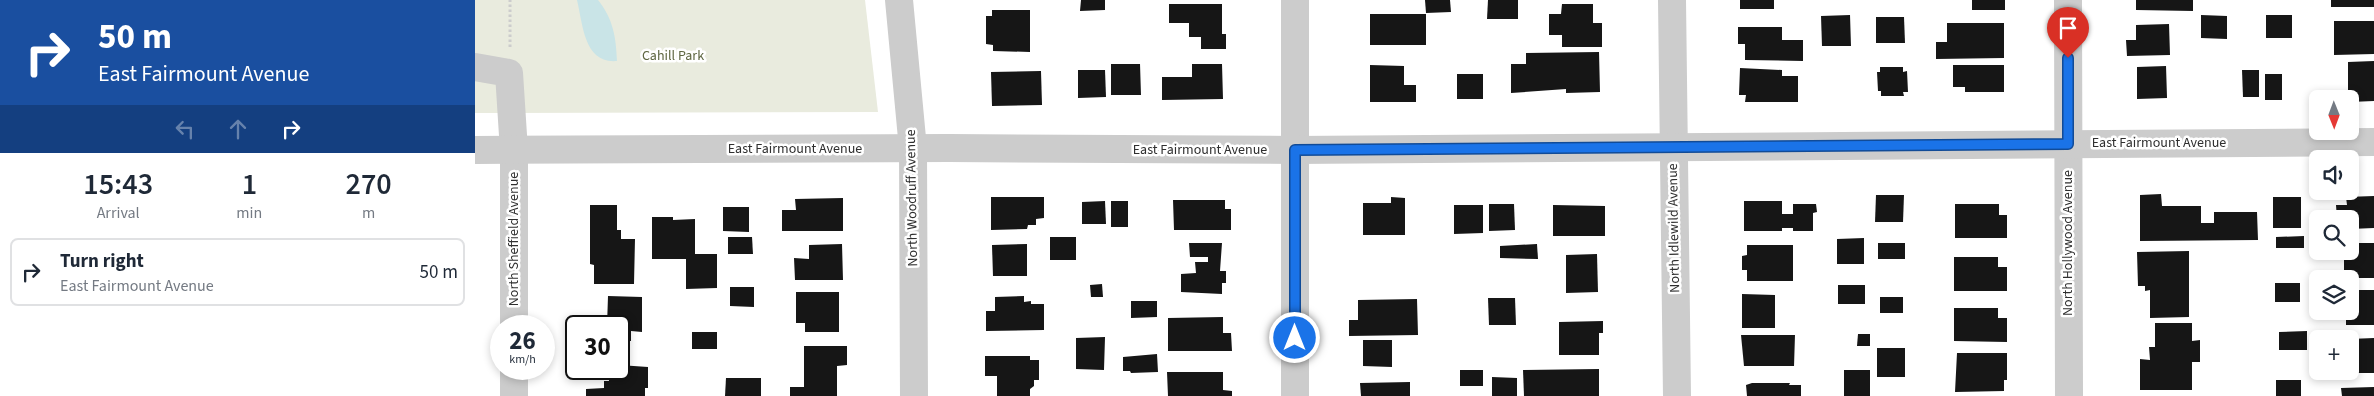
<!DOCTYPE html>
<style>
body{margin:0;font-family:"Source Sans 3",sans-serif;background:#f6f6f7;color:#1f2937;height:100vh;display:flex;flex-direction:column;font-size:19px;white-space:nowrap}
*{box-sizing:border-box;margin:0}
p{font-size:16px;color:#747a83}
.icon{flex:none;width:28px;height:28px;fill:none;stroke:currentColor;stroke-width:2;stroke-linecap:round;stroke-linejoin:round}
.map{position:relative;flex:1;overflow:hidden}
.panel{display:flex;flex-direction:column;background:#fff;width:475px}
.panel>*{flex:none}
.hud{background:#1a4fa0;color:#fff;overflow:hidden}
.needle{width:32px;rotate:179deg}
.controls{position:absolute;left:1834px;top:90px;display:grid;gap:10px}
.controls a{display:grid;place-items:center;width:50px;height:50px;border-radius:8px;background:#fff;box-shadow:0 2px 8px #0003;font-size:25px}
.speed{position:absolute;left:15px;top:315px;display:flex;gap:10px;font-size:25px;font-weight:700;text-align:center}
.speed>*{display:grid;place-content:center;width:65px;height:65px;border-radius:50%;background:#fff;box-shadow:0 2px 8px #0003;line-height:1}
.speed small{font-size:12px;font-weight:400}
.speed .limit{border:2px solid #111;border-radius:8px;background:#fff;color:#111}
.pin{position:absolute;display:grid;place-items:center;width:42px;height:42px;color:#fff;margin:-51px -21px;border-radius:50% 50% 50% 0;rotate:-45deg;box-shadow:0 0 5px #0007}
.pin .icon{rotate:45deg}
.me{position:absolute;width:55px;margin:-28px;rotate:0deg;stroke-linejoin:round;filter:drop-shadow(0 0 4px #0008)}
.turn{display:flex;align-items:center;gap:18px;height:105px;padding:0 15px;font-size:22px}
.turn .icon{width:65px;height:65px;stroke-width:2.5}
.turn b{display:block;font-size:35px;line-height:42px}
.lanes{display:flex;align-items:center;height:48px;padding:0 15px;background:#0003;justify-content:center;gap:25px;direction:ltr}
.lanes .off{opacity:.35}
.eta{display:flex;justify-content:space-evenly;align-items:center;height:85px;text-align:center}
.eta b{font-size:30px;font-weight:600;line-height:35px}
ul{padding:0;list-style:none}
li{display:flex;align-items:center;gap:15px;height:68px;margin:0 10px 8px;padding:0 5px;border:2px solid #e0e1e3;border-radius:8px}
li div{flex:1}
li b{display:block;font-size:19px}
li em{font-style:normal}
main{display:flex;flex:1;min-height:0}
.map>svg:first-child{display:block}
</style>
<main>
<section class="panel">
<div class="hud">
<div class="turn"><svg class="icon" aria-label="right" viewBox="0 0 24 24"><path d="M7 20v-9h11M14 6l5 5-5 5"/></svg><div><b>50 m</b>East Fairmount Avenue</div></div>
<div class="lanes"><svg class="icon off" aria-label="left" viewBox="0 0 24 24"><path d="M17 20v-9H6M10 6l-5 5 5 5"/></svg><svg class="icon off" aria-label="ahead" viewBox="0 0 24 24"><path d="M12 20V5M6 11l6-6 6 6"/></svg><svg class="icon" aria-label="right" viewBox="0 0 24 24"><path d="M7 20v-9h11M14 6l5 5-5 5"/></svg></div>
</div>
<div class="eta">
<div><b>15:43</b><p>Arrival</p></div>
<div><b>1</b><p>min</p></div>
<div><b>270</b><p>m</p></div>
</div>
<ul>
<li><svg class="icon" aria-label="right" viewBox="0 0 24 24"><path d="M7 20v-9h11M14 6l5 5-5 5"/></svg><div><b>Turn right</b><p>East Fairmount Avenue</p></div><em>50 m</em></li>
</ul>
</section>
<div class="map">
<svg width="1899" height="396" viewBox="0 0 1899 396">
<rect width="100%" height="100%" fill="#fff"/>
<!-- green -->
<path fill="#e9ebde" d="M 0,0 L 390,0 L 403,112 L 0,113 Z"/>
<!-- water -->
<path fill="#c9e4e7" d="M 102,0 L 123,0 C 138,19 141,36 142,61 C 109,64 108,25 102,0 Z"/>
<!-- building -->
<g fill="#161616">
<path d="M 606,0 L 630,0 L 630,10 L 605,11 Z"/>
<path d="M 950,0 L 975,0 L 976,12 L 951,13 Z"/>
<path d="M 1013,0 L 1043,0 L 1043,19 L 1012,19 Z"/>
<rect x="1265" y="0" width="34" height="9"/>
<rect x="1497" y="0" width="33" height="10"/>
<path d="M 1661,0 L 1718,0 L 1718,11 L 1661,10 Z"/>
<rect x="1856" y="0" width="43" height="7"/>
<path d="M 694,4 L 747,4 L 747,34 L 751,34 L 751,49 L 726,49 L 726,37 L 714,37 L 714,23 L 694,23 Z"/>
<path d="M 1087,4 L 1118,4 L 1118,23 L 1127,23 L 1127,47 L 1087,47 L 1087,35 L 1074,35 L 1074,14 L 1086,14 Z"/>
<path d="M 517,10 L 555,10 L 555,52 L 518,51 L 518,45 L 511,44 L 511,16 L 517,16 Z"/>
<rect x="895" y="14" width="56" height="31"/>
<path d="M 1375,15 L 1376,46 L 1347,46 L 1346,16 Z"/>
<path d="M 1726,15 L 1752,16 L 1752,39 L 1726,38 Z"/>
<rect x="1791" y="15" width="26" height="23"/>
<path d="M 1401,17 L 1429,17 L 1430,43 L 1401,43 Z"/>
<path d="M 1859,21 L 1899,21 L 1899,54 L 1859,55 Z"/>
<path d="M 1472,23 L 1529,23 L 1529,58 L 1461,59 L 1461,42 L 1472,42 Z"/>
<path d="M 1694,24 L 1695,55 L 1652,56 L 1651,40 L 1661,40 L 1661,25 Z"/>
<path d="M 1263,27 L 1307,27 L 1307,40 L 1328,40 L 1328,61 L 1270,60 L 1270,44 L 1263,44 Z"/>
<path d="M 1124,52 L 1125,92 L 1091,93 L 1091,89 L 1036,93 L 1036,64 L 1051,64 L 1051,53 Z"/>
<path d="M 1899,61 L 1899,101 L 1875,102 L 1873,99 L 1873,62 Z"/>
<path d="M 636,64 L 665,64 L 666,95 L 636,95 Z"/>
<path d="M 717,64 L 747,64 L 748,99 L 687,100 L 687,77 L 717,77 Z"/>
<path d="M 895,65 L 929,66 L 929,85 L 941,85 L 941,102 L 895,102 Z"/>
<path d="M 1478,65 L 1529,65 L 1529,92 L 1490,92 L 1490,87 L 1478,87 Z"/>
<path d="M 1691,66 L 1692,98 L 1662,99 L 1662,67 Z"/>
<path d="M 1405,67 L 1428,67 L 1428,72 L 1432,71 L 1433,92 L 1428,92 L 1429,96 L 1406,96 L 1406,91 L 1403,91 L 1402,72 L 1405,72 Z"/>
<path d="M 1265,68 L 1307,70 L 1307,76 L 1323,76 L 1323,102 L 1270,102 L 1271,95 L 1264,95 Z"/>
<path d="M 603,70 L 630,70 L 631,97 L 603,98 Z"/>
<path d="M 1767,70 L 1784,70 L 1784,97 L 1768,97 Z"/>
<path d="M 566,71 L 567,105 L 517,106 L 516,72 Z"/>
<rect x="982" y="74" width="26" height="25"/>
<rect x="1790" y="74" width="17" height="26"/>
<path d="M 1686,194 L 1687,206 L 1726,206 L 1726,223 L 1739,223 L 1739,212 L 1782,212 L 1783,240 L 1665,241 L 1665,195 Z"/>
<path d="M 1401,195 L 1429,195 L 1428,222 L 1400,222 Z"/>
<path d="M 1899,196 L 1899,228 L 1875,229 L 1875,219 L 1862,219 L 1861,205 L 1872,205 L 1871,197 Z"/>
<path d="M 516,197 L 569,197 L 569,218 L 561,219 L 561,225 L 553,225 L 552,229 L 516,230 Z"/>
<path d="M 916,197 L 930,198 L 930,235 L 888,235 L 888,203 L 916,203 Z"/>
<rect x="1798" y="197" width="28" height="31"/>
<path d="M 368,198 L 368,231 L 307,231 L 307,210 L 321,210 L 320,199 Z"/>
<path d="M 698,200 L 750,200 L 750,209 L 756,209 L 756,230 L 699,230 Z"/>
<path d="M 630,201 L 631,224 L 607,224 L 607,202 Z"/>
<rect x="636" y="201" width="17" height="26"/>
<path d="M 1269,201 L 1307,201 L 1307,214 L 1318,214 L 1318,204 L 1341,204 L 1342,212 L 1338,213 L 1338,231 L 1318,231 L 1318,228 L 1307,228 L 1307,231 L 1269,231 Z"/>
<path d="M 1014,204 L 1039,204 L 1040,230 L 1014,231 Z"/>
<path d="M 1480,204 L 1524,204 L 1524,215 L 1532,215 L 1532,238 L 1480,238 Z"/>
<path d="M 115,205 L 142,205 L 142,230 L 146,230 L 146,239 L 160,239 L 159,284 L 119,284 L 119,265 L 115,264 Z"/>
<path d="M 979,205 L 1008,205 L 1008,233 L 979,234 Z"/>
<path d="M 1078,205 L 1130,206 L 1130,236 L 1078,236 Z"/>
<path d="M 248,207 L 274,207 L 274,232 L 248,231 Z"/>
<path d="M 177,217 L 198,217 L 198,220 L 220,219 L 220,254 L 242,254 L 242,288 L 211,289 L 211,259 L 177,259 Z"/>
<path d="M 1829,236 L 1829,248 L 1801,248 L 1801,237 Z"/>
<path d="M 253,237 L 277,237 L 278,254 L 253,254 Z"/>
<rect x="575" y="237" width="26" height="23"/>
<path d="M 1389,238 L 1389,264 L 1362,264 L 1362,239 Z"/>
<path d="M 714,243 L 747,243 L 745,271 L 751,271 L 751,283 L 747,283 L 747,294 L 706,292 L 706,274 L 721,273 L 720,262 L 733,262 L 733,257 L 715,257 Z"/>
<rect x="1403" y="243" width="27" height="16"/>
<path d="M 1876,243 L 1899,243 L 1899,278 L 1869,278 L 1869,252 L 1876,252 Z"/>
<path d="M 367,244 L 368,280 L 320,280 L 319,258 L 334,259 L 334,245 Z"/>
<path d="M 552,244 L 552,276 L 518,276 L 517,245 Z"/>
<path d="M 1062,244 L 1063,259 L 1025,258 L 1025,246 Z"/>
<path d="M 1272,245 L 1318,245 L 1318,281 L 1272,281 L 1272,270 L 1267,270 L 1267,256 L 1272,255 Z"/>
<path d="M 1714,251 L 1714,317 L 1675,318 L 1675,290 L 1670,291 L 1670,286 L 1663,286 L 1662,252 Z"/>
<path d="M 1122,254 L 1123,292 L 1091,293 L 1091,255 Z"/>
<path d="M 1479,257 L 1523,257 L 1523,267 L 1532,267 L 1532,291 L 1479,291 Z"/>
<rect x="1800" y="283" width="25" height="19"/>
<path d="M 627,284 L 628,297 L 616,297 L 615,285 Z"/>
<rect x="1363" y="285" width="27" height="19"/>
<path d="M 255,287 L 279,287 L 279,307 L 255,306 Z"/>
<path d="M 1875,290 L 1899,290 L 1899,325 L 1871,325 L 1871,311 L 1875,311 Z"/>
<path d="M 321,292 L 364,292 L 364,332 L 330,332 L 330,323 L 321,323 Z"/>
<path d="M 1267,294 L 1300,295 L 1300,328 L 1267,328 Z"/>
<path d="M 133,296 L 167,297 L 167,332 L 156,331 L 156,341 L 144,341 L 144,326 L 132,326 Z"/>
<path d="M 549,296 L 549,302 L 556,301 L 556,304 L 569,304 L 569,330 L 511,331 L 511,311 L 520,311 L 520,297 Z"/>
<rect x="1405" y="297" width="23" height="16"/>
<path d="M 1013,298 L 1040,298 L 1041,325 L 1014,325 Z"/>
<path d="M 942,299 L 943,335 L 874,336 L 874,320 L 883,320 L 883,300 Z"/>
<path d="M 656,301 L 682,301 L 682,317 L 656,318 Z"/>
<path d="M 1479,308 L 1523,308 L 1523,318 L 1532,318 L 1532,342 L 1479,341 Z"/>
<path d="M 748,317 L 748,333 L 756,333 L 757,351 L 693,351 L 693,318 Z"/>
<path d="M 1128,321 L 1128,333 L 1124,333 L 1124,355 L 1084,355 L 1084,322 Z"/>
<path d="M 1680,323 L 1717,323 L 1717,341 L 1725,340 L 1725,362 L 1717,362 L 1717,390 L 1665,390 L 1665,359 L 1675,360 L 1674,347 L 1680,347 Z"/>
<path d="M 1832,331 L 1832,350 L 1804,350 L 1804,332 Z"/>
<rect x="217" y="332" width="25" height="17"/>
<path d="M 1383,334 L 1395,334 L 1395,346 L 1382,346 Z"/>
<path d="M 1266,335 L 1320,335 L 1319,366 L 1269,366 Z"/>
<path d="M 630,337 L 629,370 L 601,369 L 601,338 Z"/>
<path d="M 1899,338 L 1899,373 L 1875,373 L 1875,339 Z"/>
<path d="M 888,340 L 917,340 L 917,367 L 888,366 Z"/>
<path d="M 329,346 L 372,346 L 372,365 L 362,366 L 362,396 L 315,396 L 315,387 L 329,387 Z"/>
<rect x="1402" y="348" width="28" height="29"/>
<path d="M 1482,353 L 1532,353 L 1532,380 L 1529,380 L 1529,391 L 1480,392 Z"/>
<path d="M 682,354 L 683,372 L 656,373 L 655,371 L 648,371 L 648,357 Z"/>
<path d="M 510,356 L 555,356 L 555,360 L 564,360 L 564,380 L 559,380 L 559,386 L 555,389 L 555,396 L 522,396 L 522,376 L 510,376 Z"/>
<path d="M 144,365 L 173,367 L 173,388 L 170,388 L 170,396 L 111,396 L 111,389 L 129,388 L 129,381 L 134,381 L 133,369 L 144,369 Z"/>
<path d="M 1124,369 L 1124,396 L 1049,396 L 1048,370 Z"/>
<rect x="985" y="370" width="23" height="16"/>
<rect x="1369" y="370" width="26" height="26"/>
<path d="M 692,372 L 748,372 L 748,390 L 757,391 L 757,396 L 693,396 Z"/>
<path d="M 1017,377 L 1042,378 L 1042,396 L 1017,396 Z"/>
<path d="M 251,378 L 286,378 L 286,396 L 250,396 Z"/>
<rect x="1801" y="380" width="25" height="16"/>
<path d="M 935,382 L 935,396 L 886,396 L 885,383 Z"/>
<path d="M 1277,383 L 1315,383 L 1314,385 L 1326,385 L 1326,396 L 1272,396 L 1271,385 Z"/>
<path d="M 1899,387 L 1899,396 L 1867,396 L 1866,388 Z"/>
</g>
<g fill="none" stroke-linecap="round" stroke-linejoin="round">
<!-- path -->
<path stroke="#ccc" stroke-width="3" stroke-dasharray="2.5 2.5" stroke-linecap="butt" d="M 35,47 L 35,0"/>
<!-- minor -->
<g stroke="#ccc" stroke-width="28">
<path d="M 424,0 L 438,149 L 439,396"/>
<path d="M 820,0 L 820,396"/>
<path d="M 1197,0 L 1202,396"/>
<path d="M 1593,0 L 1594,396"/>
<path d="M 0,67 L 34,73 L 39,151 L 39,326"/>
<path d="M 0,150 L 474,148 L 820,150 L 1899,142"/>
<path d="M 39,369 L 39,396"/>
</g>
</g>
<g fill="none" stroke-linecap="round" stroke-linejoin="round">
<!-- route casing -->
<g stroke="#114b97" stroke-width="12">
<path id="route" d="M 820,338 L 820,150 L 1593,144 L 1593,58"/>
</g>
<!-- route -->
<use href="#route" stroke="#1a73e8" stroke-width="9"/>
</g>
<g text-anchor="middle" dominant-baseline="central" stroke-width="5" stroke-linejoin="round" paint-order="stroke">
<!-- park labels -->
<g font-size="14" fill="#5e6641" stroke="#fff">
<text x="198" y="56">Cahill Park</text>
</g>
<!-- street labels -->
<g font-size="14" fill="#2f2f2f" stroke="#fff">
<text x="1684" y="143">East Fairmount Avenue</text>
<text x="320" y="149">East Fairmount Avenue</text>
<text x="725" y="150">East Fairmount Avenue</text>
<text transform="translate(437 198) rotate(-91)">North Woodruff Avenue</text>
<text transform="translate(1199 228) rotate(-91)">North Idlewild Avenue</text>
<text transform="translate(39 239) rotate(-90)">North Sheffield Avenue</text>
<text transform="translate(1593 243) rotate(-90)">North Hollywood Avenue</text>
</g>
</g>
</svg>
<div class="controls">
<a><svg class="needle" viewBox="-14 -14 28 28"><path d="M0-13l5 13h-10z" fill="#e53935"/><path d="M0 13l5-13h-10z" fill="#747a83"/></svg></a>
<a><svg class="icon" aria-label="sound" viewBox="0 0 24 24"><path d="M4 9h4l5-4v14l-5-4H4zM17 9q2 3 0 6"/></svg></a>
<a><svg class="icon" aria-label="search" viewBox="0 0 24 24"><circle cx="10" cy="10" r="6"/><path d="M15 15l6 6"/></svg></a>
<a><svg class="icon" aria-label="layers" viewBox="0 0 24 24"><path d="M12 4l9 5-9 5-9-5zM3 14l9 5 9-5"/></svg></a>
<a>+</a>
</div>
<div class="speed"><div>26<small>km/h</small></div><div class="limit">30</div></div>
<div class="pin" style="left:1593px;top:58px;background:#d93025"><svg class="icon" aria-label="arrive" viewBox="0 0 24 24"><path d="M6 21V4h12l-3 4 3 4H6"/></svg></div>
<svg class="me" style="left:820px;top:338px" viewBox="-20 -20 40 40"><circle r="17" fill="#1a73e8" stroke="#fff" stroke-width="3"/><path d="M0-11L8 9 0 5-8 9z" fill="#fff"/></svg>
</div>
</main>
